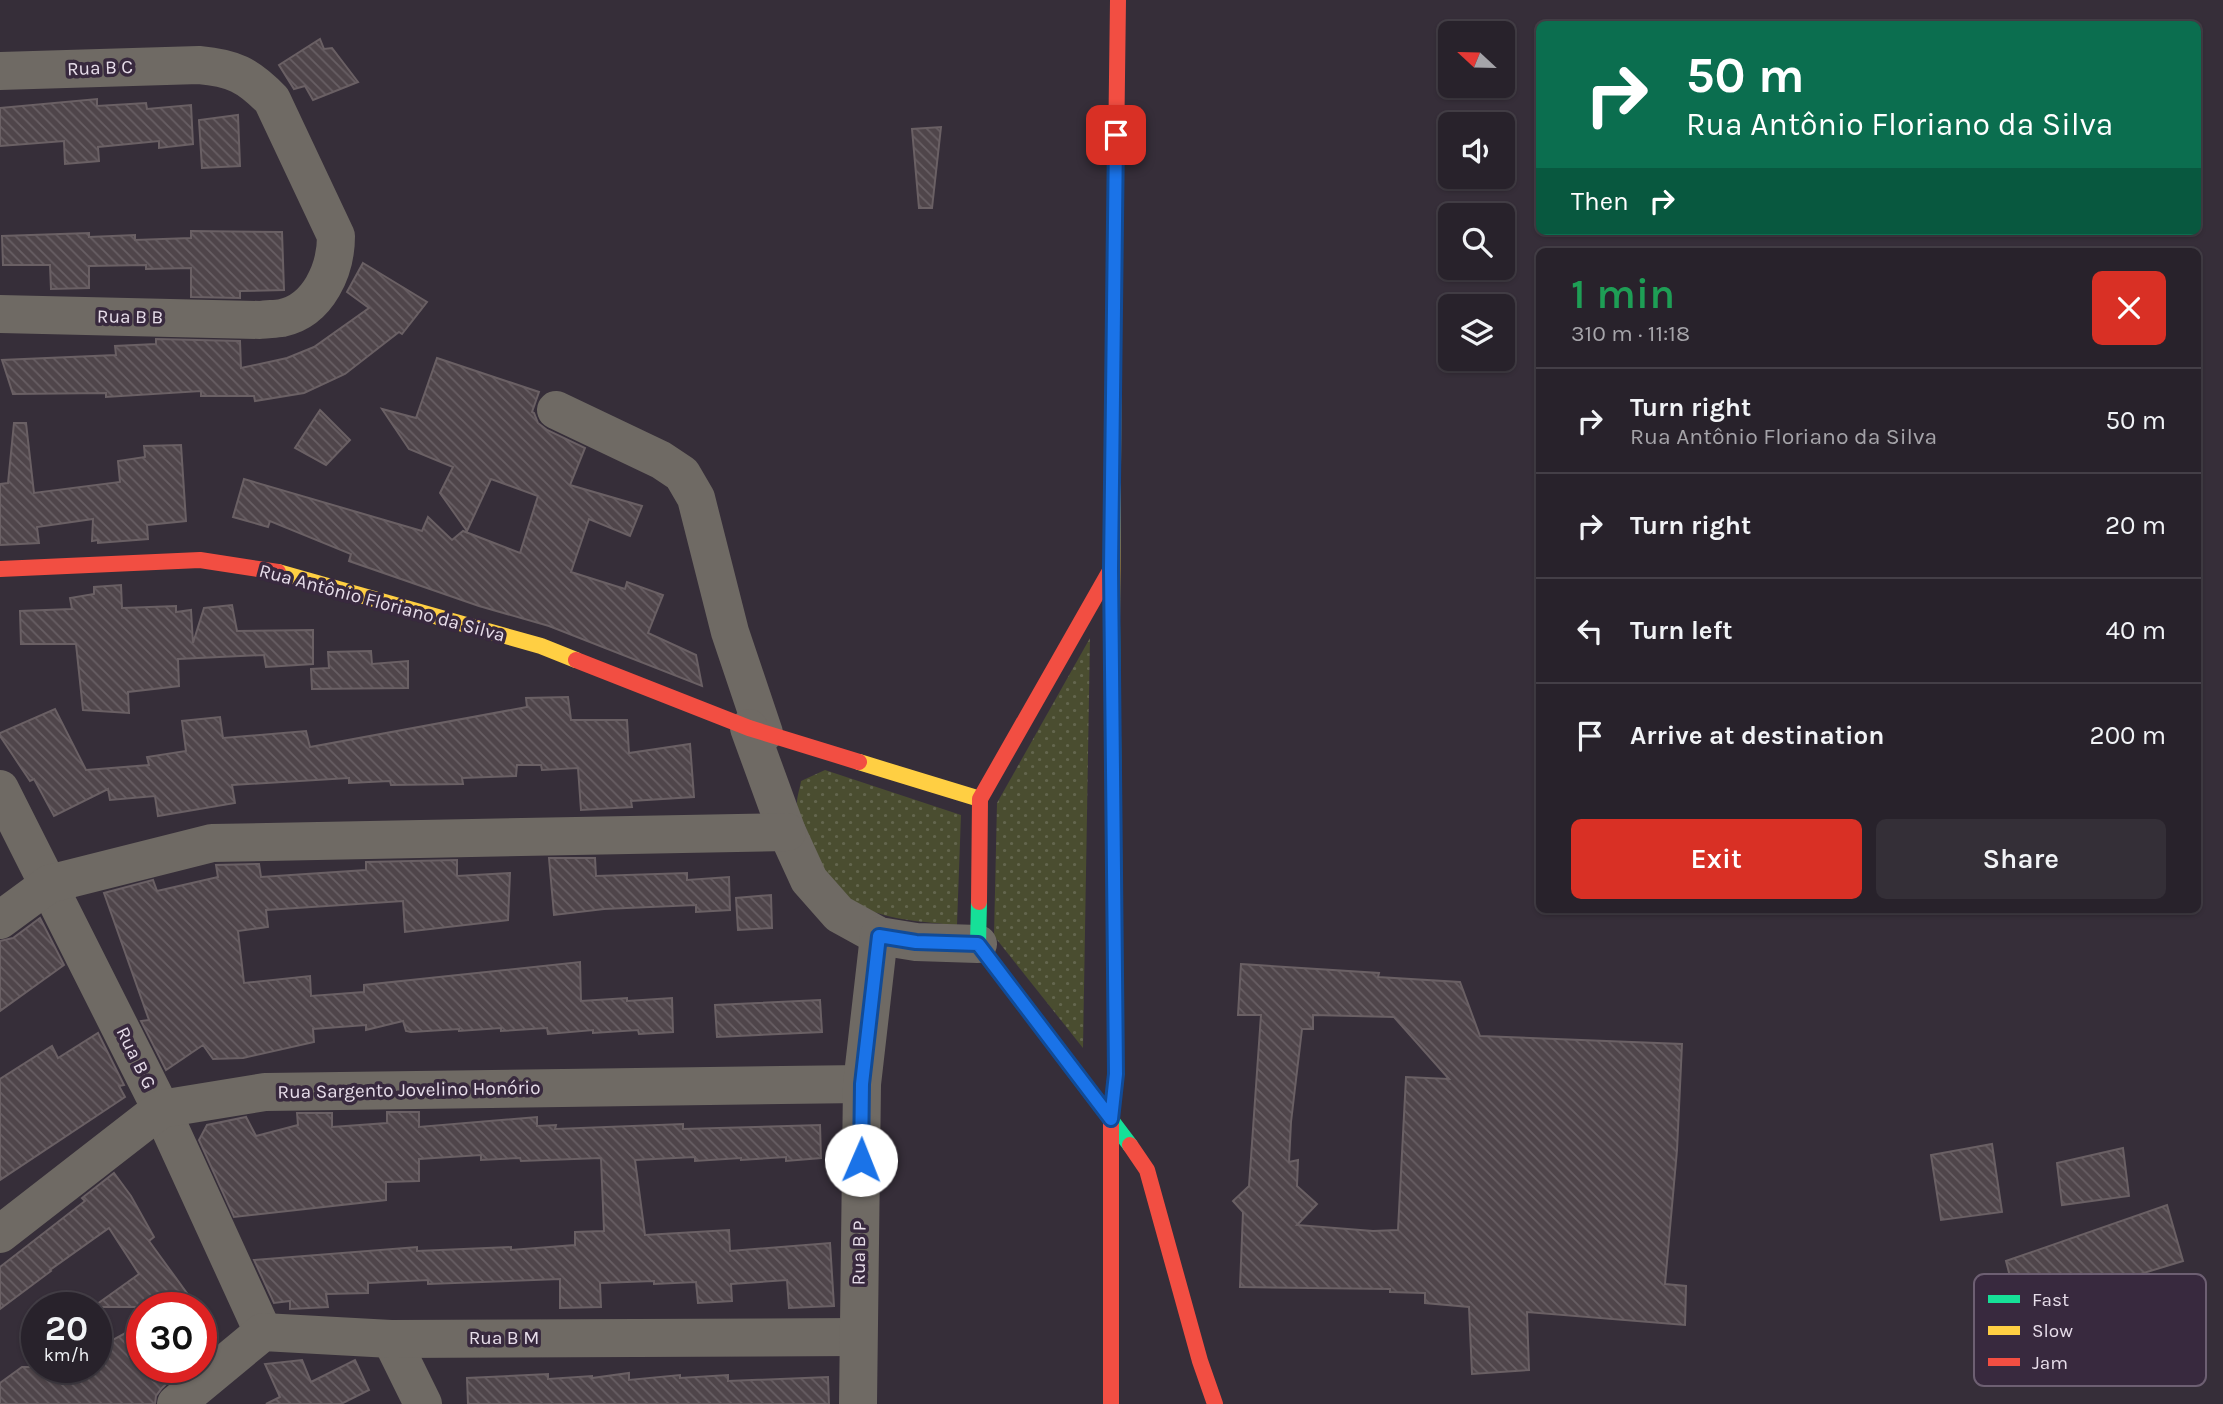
<!DOCTYPE html>
<meta charset="utf-8">
<style>
body{margin:0;font-family:Karla,sans-serif;background:#342f37;color:#f1f3f6;height:100vh;display:flex;flex-direction:column;font-size:26px;white-space:nowrap}
*{box-sizing:border-box;margin:0}
p{font-size:23px;color:#a5a4a9}
.icon{flex:none;width:38px;height:38px;fill:none;stroke:currentColor;stroke-width:2;stroke-linecap:round;stroke-linejoin:round}
.map{position:relative;flex:1;overflow:hidden}
.side{position:absolute;left:1536px;top:248px;width:665px;height:665px;display:flex;flex-direction:column;background:#28222b;border-radius:10px;box-shadow:0 2px 5px #0004,0 0 0 2px #443f47}
.side>*{flex:none}
.banner{position:absolute;left:1536px;top:21px;width:665px;height:214px;border-radius:10px;box-shadow:0 2px 5px #0004,0 0 0 2px #443f47;background:#0b6e4f;color:#fff;overflow:hidden}
.needle{width:46px;rotate:292deg}
.fabs{position:absolute;left:1438px;top:21px;display:grid;gap:14px}
.fabs a{display:grid;place-items:center;width:77px;height:77px;border-radius:10px;background:#28222b;box-shadow:0 2px 5px #0004,0 0 0 2px #443f47;font-size:35px}
.speed{position:absolute;left:21px;top:1292px;display:flex;gap:14px;font-size:35px;font-weight:700;text-align:center}
.speed>*{display:grid;place-content:center;width:91px;height:91px;border-radius:50%;background:#28222b;box-shadow:0 2px 5px #0004,0 0 0 2px #443f47;line-height:1}
.speed small{font-size:18px;font-weight:400}
.speed .limit{border:10px solid #d22;background:#fff;color:#111}
.pin{position:absolute;display:grid;place-items:center;width:60px;height:60px;color:#fff;margin:-30px;border-radius:14px;box-shadow:0 4px 10px #0006}
.me{position:absolute;width:77px;margin:-38px;rotate:1deg;stroke-linejoin:round;filter:drop-shadow(0 0 5px #0008)}
.turn{display:flex;align-items:center;gap:24px;height:147px;padding:0 35px;font-size:32px}
.turn .icon{width:91px;height:91px;stroke-width:2.5}
.turn b{display:block;font-size:49px;line-height:60px}
.then{display:flex;align-items:center;height:66px;padding:0 35px;background:#0003;gap:14px;font-size:26px}
.round{display:grid;place-items:center;flex:none;width:74px;height:74px;border-radius:10px;background:#342f37}
.overview{display:flex;align-items:center;justify-content:space-between;height:119px;padding:0 35px}
h1{font-size:42px;font-weight:600;line-height:52px;color:#1e9e55}
.button{display:flex;gap:14px;margin-top:auto;padding:14px 35px}
.button a{flex:1;height:80px;border-radius:10px;background:#d93025;color:#fff;font-size:28px;font-weight:600;line-height:80px;text-align:center}
.button a+a{background:#342f37;color:#f1f3f6}
ul{padding:0;list-style:none}
li{display:flex;align-items:center;gap:21px;height:105px;padding:0 35px;border-top:2px solid #443f47}
li div{flex:1}
li b{display:block;font-size:26px}
li em{font-style:normal}
.map>svg:first-child{display:block}
</style>
<div class="map">
<svg width="2223" height="1404" viewBox="0 0 2223 1404">
<defs>
<pattern id="grass-dots" width="8" height="8" patternUnits="userSpaceOnUse" patternTransform="scale(1.75)"><rect width="8" height="8" fill="#4a4d30"/><path d="M2 2h.1M6 6h.1" fill="none" stroke="#64664e" stroke-width="1.8" stroke-linecap="round"/></pattern>
<pattern id="building-back-hatch" width="6" height="6" patternUnits="userSpaceOnUse" patternTransform="scale(1.75)"><rect width="6" height="6" fill="#4f454a"/><path d="M-1 5l2 2M0 0l6 6M5-1l2 2" fill="none" stroke="#685f64"/></pattern>
</defs>
<rect width="100%" height="100%" fill="#362e39"/>
<!-- grass -->
<g fill="url(#grass-dots)">
<path d="M 1090,638 L 1083,1048 L 994,936 L 997,803 Z"/>
<path d="M 825,770 L 961,815 L 957,925 C 886,919 835,916 809,839 C 805,828 798,814 797,803 C 797,796 800,788 801,781 Z"/>
</g>
<!-- building -->
<g fill="url(#building-back-hatch)" stroke="#6a6064" stroke-width="2" fill-rule="evenodd">
<path d="M 320,39 L 324,49 L 332,48 L 358,82 L 313,100 L 305,86 L 294,89 L 279,65 Z"/>
<path d="M 97,99 L 97,106 L 146,103 L 147,109 L 191,105 L 193,144 L 159,148 L 159,141 L 98,147 L 99,161 L 65,164 L 64,141 L 0,146 L 0,108 Z"/>
<path d="M 238,115 L 240,166 L 202,168 L 199,120 Z"/>
<path d="M 941,127 L 932,208 L 919,208 L 912,129 Z"/>
<path d="M 191,231 L 282,232 L 284,290 L 240,291 L 240,298 L 191,297 L 191,268 L 146,269 L 146,265 L 89,266 L 89,288 L 51,289 L 50,265 L 3,265 L 2,236 L 89,233 L 89,237 L 135,235 L 135,240 L 191,238 Z"/>
<path d="M 363,263 L 427,302 L 402,334 L 399,332 L 345,374 L 304,393 L 255,401 L 254,396 L 201,396 L 201,391 L 106,397 L 106,393 L 13,394 L 2,360 L 116,355 L 115,346 L 156,344 L 156,339 L 240,341 L 241,368 L 287,358 L 314,347 L 369,308 L 347,292 Z"/>
<path d="M 437,358 L 539,392 L 532,412 L 534,413 L 538,423 L 547,430 L 585,448 L 570,485 L 642,506 L 630,536 L 589,519 L 571,572 L 625,589 L 627,582 L 663,595 L 648,633 L 696,655 L 702,686 L 549,626 L 479,606 L 349,561 L 351,554 L 270,521 L 268,527 L 233,517 L 244,479 L 422,531 L 428,517 L 452,540 L 463,531 L 520,553 L 538,496 L 491,479 L 467,531 L 440,493 L 453,467 L 409,449 L 382,409 L 416,418 Z"/>
<path d="M 320,410 L 350,440 L 326,465 L 295,448 Z"/>
<path d="M 14,423 L 26,423 L 34,493 L 120,482 L 118,461 L 145,457 L 144,446 L 181,445 L 186,521 L 147,525 L 148,539 L 98,543 L 98,540 L 92,541 L 93,519 L 37,527 L 39,543 L 0,545 L 0,484 L 8,483 Z"/>
<path d="M 121,585 L 122,608 L 176,606 L 176,612 L 191,610 L 193,643 L 204,608 L 232,605 L 237,631 L 313,630 L 313,664 L 266,667 L 264,655 L 178,659 L 179,686 L 128,692 L 129,713 L 83,710 L 76,644 L 21,644 L 20,611 L 72,609 L 70,598 L 94,594 L 94,587 Z"/>
<path d="M 371,651 L 372,664 L 408,661 L 408,688 L 312,689 L 311,669 L 329,668 L 328,652 Z"/>
<path d="M 568,697 L 571,720 L 627,720 L 629,753 L 690,744 L 694,797 L 631,801 L 632,807 L 581,810 L 578,768 L 542,770 L 541,765 L 517,765 L 516,776 L 462,778 L 463,784 L 391,785 L 390,781 L 349,783 L 349,778 L 232,785 L 235,803 L 158,816 L 155,796 L 110,800 L 108,789 L 54,816 L 34,779 L 30,781 L 0,736 L 0,733 L 55,709 L 86,770 L 149,765 L 147,757 L 186,751 L 182,721 L 220,717 L 223,738 L 306,731 L 310,747 L 527,707 L 526,698 Z"/>
<path d="M 549,858 L 595,858 L 596,876 L 687,873 L 687,880 L 729,877 L 730,910 L 696,912 L 696,905 L 604,909 L 554,915 Z"/>
<path d="M 457,860 L 457,876 L 510,873 L 508,920 L 405,932 L 403,901 L 266,910 L 268,927 L 238,931 L 244,983 L 310,976 L 311,996 L 364,992 L 364,985 L 580,962 L 581,1001 L 627,998 L 627,1001 L 672,998 L 673,1032 L 639,1034 L 638,1030 L 593,1033 L 593,1030 L 548,1034 L 547,1028 L 501,1031 L 501,1028 L 459,1031 L 459,1029 L 411,1032 L 406,1031 L 403,1021 L 366,1030 L 366,1025 L 313,1029 L 314,1042 L 243,1058 L 213,1059 L 203,1045 L 166,1070 L 141,1021 L 149,1020 L 104,893 L 153,880 L 157,891 L 218,877 L 216,865 L 259,864 L 261,877 L 366,870 L 366,862 Z"/>
<path d="M 771,895 L 772,928 L 738,930 L 736,898 Z"/>
<path d="M 40,918 L 64,965 L 0,1011 L 0,941 L 13,938 Z"/>
<path d="M 1241,964 L 1379,973 L 1378,977 L 1460,982 L 1480,1036 L 1682,1044 L 1677,1150 L 1665,1284 L 1686,1286 L 1685,1325 L 1527,1312 L 1529,1370 L 1472,1374 L 1469,1307 L 1425,1303 L 1425,1293 L 1390,1292 L 1390,1289 L 1240,1287 L 1243,1212 L 1233,1201 L 1249,1186 L 1261,1015 L 1238,1015 ZM 1313,1015 L 1394,1017 L 1449,1079 L 1406,1077 L 1398,1230 L 1373,1231 L 1297,1225 L 1317,1204 L 1297,1186 L 1298,1160 L 1289,1162 L 1291,1122 L 1302,1029 L 1313,1029 Z"/>
<path d="M 820,1000 L 822,1032 L 717,1037 L 715,1005 Z"/>
<path d="M 98,1033 L 124,1085 L 119,1086 L 125,1097 L 0,1180 L 0,1079 L 52,1046 L 58,1058 Z"/>
<path d="M 387,1112 L 419,1112 L 419,1127 L 537,1117 L 537,1126 L 556,1125 L 555,1129 L 683,1124 L 683,1129 L 820,1125 L 821,1158 L 786,1161 L 786,1157 L 741,1160 L 741,1158 L 695,1161 L 695,1157 L 635,1160 L 645,1235 L 729,1230 L 730,1251 L 830,1243 L 834,1306 L 789,1308 L 787,1280 L 731,1284 L 732,1301 L 698,1303 L 696,1282 L 654,1284 L 654,1281 L 600,1283 L 601,1307 L 560,1308 L 560,1279 L 428,1284 L 428,1280 L 368,1283 L 368,1293 L 326,1294 L 328,1307 L 290,1309 L 290,1301 L 274,1303 L 254,1260 L 417,1247 L 417,1251 L 511,1247 L 511,1250 L 575,1245 L 575,1232 L 604,1231 L 601,1158 L 521,1161 L 520,1158 L 481,1160 L 481,1155 L 419,1159 L 419,1181 L 386,1182 L 386,1200 L 234,1217 L 199,1140 L 207,1125 L 246,1117 L 256,1136 L 298,1125 L 297,1113 L 332,1113 L 332,1127 L 387,1123 Z"/>
<path d="M 1992,1144 L 2002,1212 L 1941,1220 L 1931,1155 Z"/>
<path d="M 2123,1148 L 2129,1196 L 2062,1205 L 2057,1163 Z"/>
<path d="M 114,1173 L 131,1196 L 154,1237 L 149,1241 L 197,1307 L 93,1307 L 139,1274 L 109,1228 L 50,1270 L 51,1271 L 0,1309 L 0,1267 L 85,1201 L 82,1198 Z"/>
<path d="M 2167,1205 L 2183,1261 L 2019,1311 L 2006,1261 Z"/>
<path d="M 142,1324 L 142,1367 L 168,1367 L 154,1377 L 177,1374 L 162,1388 L 156,1396 L 155,1404 L 0,1404 L 0,1383 L 22,1367 L 96,1367 L 96,1349 Z"/>
<path d="M 302,1360 L 311,1382 L 355,1360 L 369,1390 L 341,1404 L 266,1404 L 280,1397 L 265,1364 Z"/>
<path d="M 629,1373 L 629,1380 L 680,1375 L 680,1378 L 728,1375 L 728,1381 L 828,1377 L 829,1404 L 468,1404 L 467,1378 L 548,1374 L 548,1379 L 592,1376 L 592,1378 Z"/>
</g>
<g fill="none" stroke-linecap="round" stroke-linejoin="round">
<!-- street -->
<g stroke="#6f6a64" stroke-width="38">
<path d="M 0,71 L 199,65 C 233,68 248,75 272,100 L 336,236 C 336,269 319,310 282,318 C 275,319 268,319 260,320 L 0,314"/>
<path d="M 556,410 L 661,460 L 682,474 L 696,498 L 730,632 L 764,733"/>
<path d="M 749,728 L 787,832 L 809,880 L 839,914 L 879,936 L 916,942 L 978,944"/>
<path d="M 0,789 L 161,1109 L 263,1332"/>
<path d="M 0,920 L 49,884 L 212,843 L 787,832"/>
<path d="M 0,1234 L 161,1109 L 265,1092 L 862,1084"/>
<path d="M 391,1339 L 423,1404"/>
<path d="M 176,1404 L 263,1332 L 391,1339 L 858,1337"/>
<path d="M 858,1404 L 862,1084 L 879,936"/>
</g>
<!-- fast -->
<g stroke="#16e098" stroke-width="16">
<path d="M 1112,622 L 1116,1070"/>
<path d="M 979,902 L 978,944 L 1130,1145"/>
</g>
<!-- slow -->
<g stroke="#ffcf43" stroke-width="16">
<path d="M 278,572 L 541,646 L 576,660"/>
<path d="M 1112,622 L 1114,309"/>
<path d="M 859,762 L 980,799"/>
</g>
<!-- jam -->
<g stroke="#f24e42" stroke-width="16">
<path d="M 1114,309 L 1118,0"/>
<path d="M 0,569 L 200,560 L 278,572"/>
<path d="M 576,660 L 749,728 L 859,762"/>
<path d="M 979,902 L 980,799 L 1111,569"/>
<path d="M 1130,1145 L 1147,1170 L 1200,1361 L 1215,1404"/>
<path d="M 1111,1404 L 1111,1119 L 1116,1070"/>
</g>
</g>
<g fill="none" stroke-linecap="round" stroke-linejoin="round">
<!-- route casing -->
<g stroke="#114b97" stroke-width="18">
<path id="route" d="M 861,1160 L 862,1084 L 879,936 L 916,942 L 978,944 L 1111,1119 L 1116,1074 L 1111,569 L 1116,135"/>
</g>
<!-- route -->
<use href="#route" stroke="#1a73e8" stroke-width="12"/>
</g>
<g text-anchor="middle" dominant-baseline="central" stroke-width="7" stroke-linejoin="round" paint-order="stroke">
<!-- street labels -->
<g font-size="19" fill="#e7ddea" stroke="#38293e">
<text transform="translate(100 68) rotate(-2)">Rua B C</text>
<text transform="translate(130 317) rotate(1)">Rua B B</text>
<text transform="translate(382 603) rotate(15)">Rua Antônio Floriano da Silva</text>
<text transform="translate(136 1058) rotate(64)">Rua B G</text>
<text transform="translate(409 1090) rotate(-1)">Rua Sargento Jovelino Honório</text>
<text transform="translate(859 1253) rotate(-89)">Rua B P</text>
<text x="504" y="1338">Rua B M</text>
</g>
</g>
<!-- legend -->
<rect x="1974" y="1274" width="232" height="112" rx="10" fill="#38293e" stroke="#6d5f72" stroke-width="2"/>
<rect x="1988" y="1295" width="32" height="8" fill="#16e098"/>
<rect x="1988" y="1326" width="32" height="9" fill="#ffcf43"/>
<rect x="1988" y="1358" width="32" height="8" fill="#f24e42"/>
<g font-size="19" fill="#e7ddea">
<text x="2032" y="1306">Fast</text>
<text x="2032" y="1337">Slow</text>
<text x="2032" y="1369">Jam</text>
</g>
</svg>
<div class="fabs">
<a><svg class="needle" viewBox="-14 -14 28 28"><path d="M0-13l5 13h-10z" fill="#e53935"/><path d="M0 13l5-13h-10z" fill="#a5a4a9"/></svg></a>
<a><svg class="icon" aria-label="sound" viewBox="0 0 24 24"><path d="M4 9h4l5-4v14l-5-4H4zM17 9q2 3 0 6"/></svg></a>
<a><svg class="icon" aria-label="search" viewBox="0 0 24 24"><circle cx="10" cy="10" r="6"/><path d="M15 15l6 6"/></svg></a>
<a><svg class="icon" aria-label="layers" viewBox="0 0 24 24"><path d="M12 4l9 5-9 5-9-5zM3 14l9 5 9-5"/></svg></a>
</div>
<div class="speed"><div>20<small>km/h</small></div><div class="limit">30</div></div>
<div class="pin" style="left:1116px;top:135px;background:#d93025"><svg class="icon" aria-label="arrive" viewBox="0 0 24 24"><path d="M6 21V4h12l-3 4 3 4H6"/></svg></div>
<svg class="me" style="left:861px;top:1160px" viewBox="-20 -20 40 40"><circle r="19" fill="#fff"/><path d="M0-13L10 11 0 6-10 11z" fill="#1a73e8"/></svg>
<div class="banner">
<div class="turn"><svg class="icon" aria-label="right" viewBox="0 0 24 24"><path d="M7 20v-9h11M14 6l5 5-5 5"/></svg><div><b>50 m</b>Rua Antônio Floriano da Silva</div></div>
<div class="then">Then<svg class="icon" aria-label="right" viewBox="0 0 24 24"><path d="M7 20v-9h11M14 6l5 5-5 5"/></svg></div>
</div>
<section class="side">
<div class="overview"><div><h1>1 min</h1><p>310 m · 11:18</p></div><a class="round" style="background:#d93025;color:#fff"><svg class="icon" aria-label="close" viewBox="0 0 24 24"><path d="M6 6l12 12M18 6L6 18"/></svg></a></div>
<ul>
<li><svg class="icon" aria-label="right" viewBox="0 0 24 24"><path d="M7 20v-9h11M14 6l5 5-5 5"/></svg><div><b>Turn right</b><p>Rua Antônio Floriano da Silva</p></div><em>50 m</em></li>
<li><svg class="icon" aria-label="right" viewBox="0 0 24 24"><path d="M7 20v-9h11M14 6l5 5-5 5"/></svg><div><b>Turn right</b></div><em>20 m</em></li>
<li><svg class="icon" aria-label="left" viewBox="0 0 24 24"><path d="M17 20v-9H6M10 6l-5 5 5 5"/></svg><div><b>Turn left</b></div><em>40 m</em></li>
<li><svg class="icon" aria-label="arrive" viewBox="0 0 24 24"><path d="M6 21V4h12l-3 4 3 4H6"/></svg><div><b>Arrive at destination</b></div><em>200 m</em></li>
</ul>
<div class="button"><a>Exit</a><a>Share</a></div>
</section>
</div>
